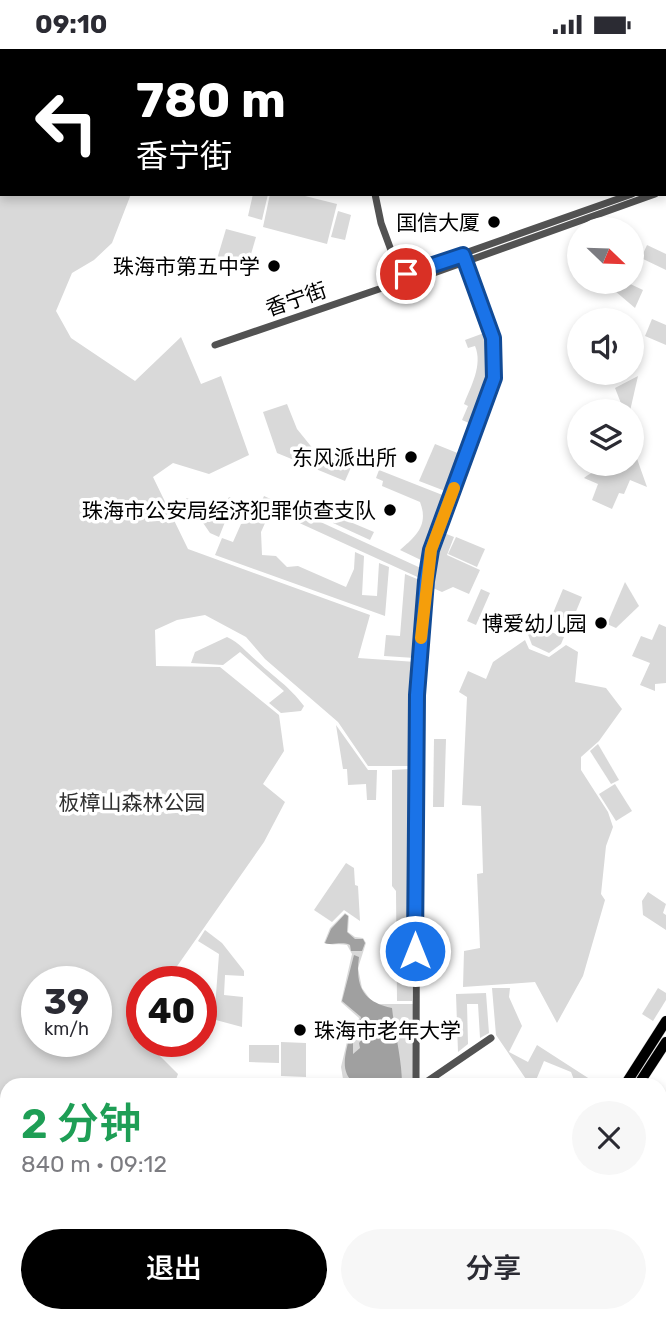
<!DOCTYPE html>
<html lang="zh">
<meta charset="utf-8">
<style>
body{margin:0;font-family:Rubik,"Noto Sans SC",sans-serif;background:#f7f7f7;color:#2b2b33;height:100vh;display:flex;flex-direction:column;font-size:26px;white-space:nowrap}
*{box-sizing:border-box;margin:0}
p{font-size:23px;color:#7c7c81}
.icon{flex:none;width:38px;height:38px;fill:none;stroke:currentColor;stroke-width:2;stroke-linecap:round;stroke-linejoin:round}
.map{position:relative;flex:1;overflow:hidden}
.panel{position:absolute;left:0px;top:1029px;width:667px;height:245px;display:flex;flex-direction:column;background:#fff;border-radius:21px 21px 0 0;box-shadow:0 4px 10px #0003}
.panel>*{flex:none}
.hud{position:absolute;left:0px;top:0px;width:667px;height:147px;box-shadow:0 4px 10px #0003;background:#000;color:#fff;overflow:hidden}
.needle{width:46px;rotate:113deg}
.tools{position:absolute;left:567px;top:168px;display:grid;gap:14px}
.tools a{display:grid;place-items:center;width:77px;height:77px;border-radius:50%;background:#fff;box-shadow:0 4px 10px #0003;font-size:35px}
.speed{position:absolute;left:21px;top:917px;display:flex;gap:14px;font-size:35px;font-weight:700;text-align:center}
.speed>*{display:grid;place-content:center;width:91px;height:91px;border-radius:50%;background:#fff;box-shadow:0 4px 10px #0003;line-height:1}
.speed small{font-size:18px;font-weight:400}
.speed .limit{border:10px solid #d22;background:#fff;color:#111}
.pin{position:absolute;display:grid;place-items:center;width:60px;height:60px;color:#fff;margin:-30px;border:4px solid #fff;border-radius:50%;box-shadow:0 2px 7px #0007}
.me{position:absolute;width:77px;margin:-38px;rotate:0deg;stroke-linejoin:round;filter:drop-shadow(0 0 5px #0008)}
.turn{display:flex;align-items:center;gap:24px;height:147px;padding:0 21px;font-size:32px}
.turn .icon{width:91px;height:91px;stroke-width:2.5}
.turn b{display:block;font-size:49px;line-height:60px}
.round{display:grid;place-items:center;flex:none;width:74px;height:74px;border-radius:37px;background:#f7f7f7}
.head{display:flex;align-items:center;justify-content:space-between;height:119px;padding:0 21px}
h1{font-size:42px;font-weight:600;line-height:52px;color:#1e9e55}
.cta{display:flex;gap:14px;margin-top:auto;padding:14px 21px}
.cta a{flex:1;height:80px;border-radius:42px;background:#000;color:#fff;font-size:28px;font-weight:600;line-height:80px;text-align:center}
.cta a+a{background:#f7f7f7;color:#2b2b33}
.status{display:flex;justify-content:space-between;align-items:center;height:49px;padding:0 35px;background:#fff;direction:ltr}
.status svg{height:19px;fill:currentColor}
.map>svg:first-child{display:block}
</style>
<div class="status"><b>09:10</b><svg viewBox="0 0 49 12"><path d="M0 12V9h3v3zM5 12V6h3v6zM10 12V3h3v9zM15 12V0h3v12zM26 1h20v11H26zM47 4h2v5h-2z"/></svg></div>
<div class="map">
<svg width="666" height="1274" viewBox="0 0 666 1274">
<rect width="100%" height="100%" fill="#fff"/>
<!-- green -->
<g fill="#d9d9d9" fill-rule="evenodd">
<path d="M 0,0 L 26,2 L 2,2 L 2,145 L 131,145 L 112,194 L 94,211 L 72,224 L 56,262 L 71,289 L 135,332 L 181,288 L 201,335 L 221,327 L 249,406 L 209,425 L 173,414 L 153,428 L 188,500 L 370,566 L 358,609 L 416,613 L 412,717 L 368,717 L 338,673 L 265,610 L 246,588 L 205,566 L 177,571 L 155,581 L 156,617 L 220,618 L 279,666 L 284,702 L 263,735 L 285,753 L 264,793 L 166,933 L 142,933 L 142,966 L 133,980 L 142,989 L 142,992 L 145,992 L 178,1025 L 174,1036 L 7,1036 L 7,1267 L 111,1267 L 112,1274 L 0,1274 ZM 37,933 L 96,933 L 96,992 L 37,992 Z"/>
<path d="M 253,145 L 268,145 L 262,171 L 248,167 Z"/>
<path d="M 270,145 L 297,145 L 337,155 L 327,195 L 263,178 Z"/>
<path d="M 338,162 L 351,166 L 345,191 L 331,188 Z"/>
<path d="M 226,180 L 256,188 L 247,219 L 217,210 Z"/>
<path d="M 647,196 L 666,205 L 666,221 L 641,209 Z"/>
<path d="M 620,233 L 626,233 L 643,241 L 635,259 L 615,242 Z"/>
<path d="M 652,270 L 666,276 L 666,296 L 645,287 Z"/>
<path d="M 484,284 L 488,327 L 471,375 L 462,371 L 468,357 L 464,355 C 471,337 483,316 475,297 L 468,299 L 465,291 Z"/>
<path d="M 638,327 L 630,362 L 624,362 L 615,339 Z"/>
<path d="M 287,355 L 297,380 L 314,401 L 352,416 L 345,432 L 277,404 L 263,363 Z"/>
<path d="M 435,395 L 460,405 L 445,442 L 419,432 Z"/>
<path d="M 635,404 L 647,438 L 630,431 L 624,445 L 619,444 L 612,460 L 592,451 L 598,435 L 584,429 C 600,417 612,415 632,415 L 632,406 Z"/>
<path d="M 379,421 L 445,447 L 425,500 L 423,512 L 400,501 C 416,487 429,476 420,453 L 382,437 L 383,432 L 376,429 Z"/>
<path d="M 264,447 L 425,521 L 424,531 L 260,456 Z"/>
<path d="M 229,448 L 238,452 L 231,469 L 227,468 L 219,488 L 210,484 L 186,449 L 200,452 L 215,472 Z"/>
<path d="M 255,456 L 270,463 L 261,483 L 262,506 L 276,507 L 287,518 L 298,517 L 346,538 L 354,520 L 355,503 L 364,507 L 362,546 L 377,547 L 379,514 L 389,518 L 385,567 L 215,506 L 222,489 L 233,493 L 241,475 L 248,474 Z"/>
<path d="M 336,467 L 374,483 L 370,491 L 333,474 Z"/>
<path d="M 439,482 L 454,488 L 447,506 L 480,521 L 469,545 L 453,538 L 442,543 L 426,536 L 432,501 Z"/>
<path d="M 456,488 L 485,500 L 477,518 L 448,505 Z"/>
<path d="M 405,525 L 422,532 L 415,609 L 384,607 L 386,586 L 400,587 Z"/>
<path d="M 625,533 L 639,557 L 616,579 L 607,575 Z"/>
<path d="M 481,540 L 490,544 L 476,576 L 467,572 Z"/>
<path d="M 563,540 L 582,548 L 572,572 L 553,564 Z"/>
<path d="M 523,572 L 564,588 L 561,595 L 549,604 L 532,596 Z"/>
<path d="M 659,575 L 666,578 L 666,634 L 655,635 L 655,642 L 640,636 L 650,614 L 632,607 L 641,587 L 652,591 Z"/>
<path d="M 227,588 C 240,594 247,604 258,613 C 276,630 288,636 304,657 L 301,662 L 281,664 L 269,654 L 284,642 L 240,603 L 223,616 L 191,614 L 195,603 Z"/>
<path d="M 525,591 L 529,600 L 549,608 L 566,596 L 578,603 L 575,633 L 606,639 L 622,660 L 599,692 L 581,708 L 581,721 L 608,763 L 613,778 L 606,797 L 601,845 L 605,851 L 583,927 L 557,974 L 535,933 L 463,938 L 464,902 L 480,899 L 477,825 L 483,824 L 481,757 L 462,756 L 467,648 L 459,643 L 468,622 L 486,630 L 493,613 Z"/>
<path d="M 336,676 L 368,721 L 377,721 L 376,751 L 367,751 L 366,735 L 348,736 L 347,720 L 343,720 Z"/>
<path d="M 434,690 L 446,690 L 444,758 L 433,758 Z"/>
<path d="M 598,695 L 619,731 L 611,735 L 590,702 Z"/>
<path d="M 410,720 L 412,952 L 397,952 L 396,842 L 392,837 L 392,721 Z"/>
<path d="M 615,735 L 632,762 L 616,772 L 599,745 Z"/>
<path d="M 346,814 L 354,819 L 355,836 L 358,837 L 360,872 L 344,861 L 332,873 L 314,861 Z"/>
<path d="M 648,843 L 666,855 L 663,864 L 666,866 L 666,881 L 643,866 L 642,852 Z"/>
<path d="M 345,864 L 349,867 L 348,883 L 355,888 L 363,889 L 366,894 L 358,919 L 362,939 L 370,950 L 376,955 L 414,955 L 415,1036 L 344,1036 L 341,1018 L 349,984 L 357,979 L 359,969 L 341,953 L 352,905 L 347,896 C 338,894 332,897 324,894 L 330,879 Z"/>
<path d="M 205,881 L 222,894 L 244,922 L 244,927 L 225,926 L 224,946 L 243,948 L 242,978 L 201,967 L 201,958 L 215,959 L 219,905 L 198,892 Z"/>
<path d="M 492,939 L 510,939 L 509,948 L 522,977 L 509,1003 L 528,1013 L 537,996 L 599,1036 L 576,1036 L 571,1023 L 544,1012 L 534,1036 L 530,1036 L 496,986 Z"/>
<path d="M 658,939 L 666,944 L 666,951 L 653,972 L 642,965 Z"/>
<path d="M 486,944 L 489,984 L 480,989 L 478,955 L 467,955 L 468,995 L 458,1003 L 456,945 Z"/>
<path d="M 281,993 L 306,994 L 306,1028 L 281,1027 Z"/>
<path d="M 249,996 L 279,996 L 279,1014 L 249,1013 Z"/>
<path d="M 196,1267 L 237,1267 L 236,1274 L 177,1274 L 195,1271 Z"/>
</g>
<!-- water -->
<g fill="#a0a0a0">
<path d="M 345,865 L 348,867 L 347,883 L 355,890 L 363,890 L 365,894 L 362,902 L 351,902 L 350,896 C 341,892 332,897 325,894 L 331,880 Z"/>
<path d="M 354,906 L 359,908 C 355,937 363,953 392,959 C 395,986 402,1010 402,1036 L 382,1036 L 380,1032 L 376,1033 L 367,1030 L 354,1034 C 338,1021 347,1002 350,984 L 353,986 L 353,1005 L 360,999 L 359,994 L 363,989 L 363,984 L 358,980 L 361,968 L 342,952 Z"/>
</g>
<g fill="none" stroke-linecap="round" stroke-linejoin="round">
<!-- major casing -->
<g stroke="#dbdbdb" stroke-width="11">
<g id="major">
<path d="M 640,0 L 640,2"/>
<path d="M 654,0 L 654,2"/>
<path d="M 665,32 L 666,35"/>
<path d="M 665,59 L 666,58"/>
<path d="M 665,70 L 666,73"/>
<path d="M 625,1036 L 666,972"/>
<path d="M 638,1036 L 666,993"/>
<path d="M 476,1274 L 480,1267"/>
<path d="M 488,1274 L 492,1267"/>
</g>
</g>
<!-- minor -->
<g stroke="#525252" stroke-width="7">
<path d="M 399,2 L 399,0"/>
<path d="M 665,133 L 666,133"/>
<path d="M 665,142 L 666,141"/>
<path d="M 375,145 L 381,174 L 402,231"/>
<path d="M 388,237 L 400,227 L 632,145"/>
<path d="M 215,296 L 388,237 L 403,235 L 655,145"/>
<path d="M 416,1036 L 417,646 L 426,532 L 431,501 L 494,329 L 493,289 L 463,206"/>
<path d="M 422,1036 L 491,989"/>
<path d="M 629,1267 L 654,1274"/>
</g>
<!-- major -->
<use href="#major" stroke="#000" stroke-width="10"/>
</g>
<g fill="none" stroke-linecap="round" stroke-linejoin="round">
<!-- route casing -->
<g stroke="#114b97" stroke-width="18">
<path id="route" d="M 406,225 L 463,206 L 493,289 L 494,329 L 431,501 L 426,532 L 417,646 L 415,902"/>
</g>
<!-- route -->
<use href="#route" stroke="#1a73e8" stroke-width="12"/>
<!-- slow -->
<path stroke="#f59e0b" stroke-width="12" d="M 421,589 L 431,501 L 454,439"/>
</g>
<!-- markers -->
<g fill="#000" stroke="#fff" stroke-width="2.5">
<circle cx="494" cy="173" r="7"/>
<circle cx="274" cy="217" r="7"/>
<circle cx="411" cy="408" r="7"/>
<circle cx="390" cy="461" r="7"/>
<circle cx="601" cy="574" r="7"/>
<circle cx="300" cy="981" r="7"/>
</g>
<g text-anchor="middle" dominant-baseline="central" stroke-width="7" stroke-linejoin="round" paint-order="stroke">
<!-- poi labels -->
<g font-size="21" fill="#000" stroke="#fff" text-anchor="end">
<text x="480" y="173">国信大厦</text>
<text x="260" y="217">珠海市第五中学</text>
<text x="397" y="408">东风派出所</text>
<text x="376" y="461">珠海市公安局经济犯罪侦查支队</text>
<text x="587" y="574">博爱幼儿园</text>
<text x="314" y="981" text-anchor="start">珠海市老年大学</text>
</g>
<!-- street labels -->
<g font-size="21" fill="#000" stroke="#fff">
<text transform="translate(296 250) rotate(-19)">香宁街</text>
</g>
<!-- park labels -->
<g font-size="21" fill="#303030" stroke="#fff">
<text x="132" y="753">板樟山森林公园</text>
</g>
</g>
</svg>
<div class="tools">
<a><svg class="needle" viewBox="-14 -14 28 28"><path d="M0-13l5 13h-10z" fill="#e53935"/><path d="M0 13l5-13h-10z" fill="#7c7c81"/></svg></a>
<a><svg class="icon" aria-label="sound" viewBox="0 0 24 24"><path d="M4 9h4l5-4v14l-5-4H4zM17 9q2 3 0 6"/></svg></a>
<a><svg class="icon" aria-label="layers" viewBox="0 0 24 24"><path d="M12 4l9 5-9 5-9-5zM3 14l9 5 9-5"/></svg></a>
</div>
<div class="speed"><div>39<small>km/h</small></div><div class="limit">40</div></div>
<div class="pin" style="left:406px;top:225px;background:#d93025"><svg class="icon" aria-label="arrive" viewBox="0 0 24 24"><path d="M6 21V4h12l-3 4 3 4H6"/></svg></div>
<svg class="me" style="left:415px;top:902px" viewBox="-20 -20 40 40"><circle r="17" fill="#1a73e8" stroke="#fff" stroke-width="3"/><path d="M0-11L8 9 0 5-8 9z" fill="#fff"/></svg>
<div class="hud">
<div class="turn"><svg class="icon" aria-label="left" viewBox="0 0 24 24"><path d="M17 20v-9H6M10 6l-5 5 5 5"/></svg><div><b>780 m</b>香宁街</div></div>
</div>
<section class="panel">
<div class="head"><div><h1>2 分钟</h1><p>840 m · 09:12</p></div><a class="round"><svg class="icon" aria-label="close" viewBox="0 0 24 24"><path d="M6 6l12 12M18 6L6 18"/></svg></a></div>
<div class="cta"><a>退出</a><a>分享</a></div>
</section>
</div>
